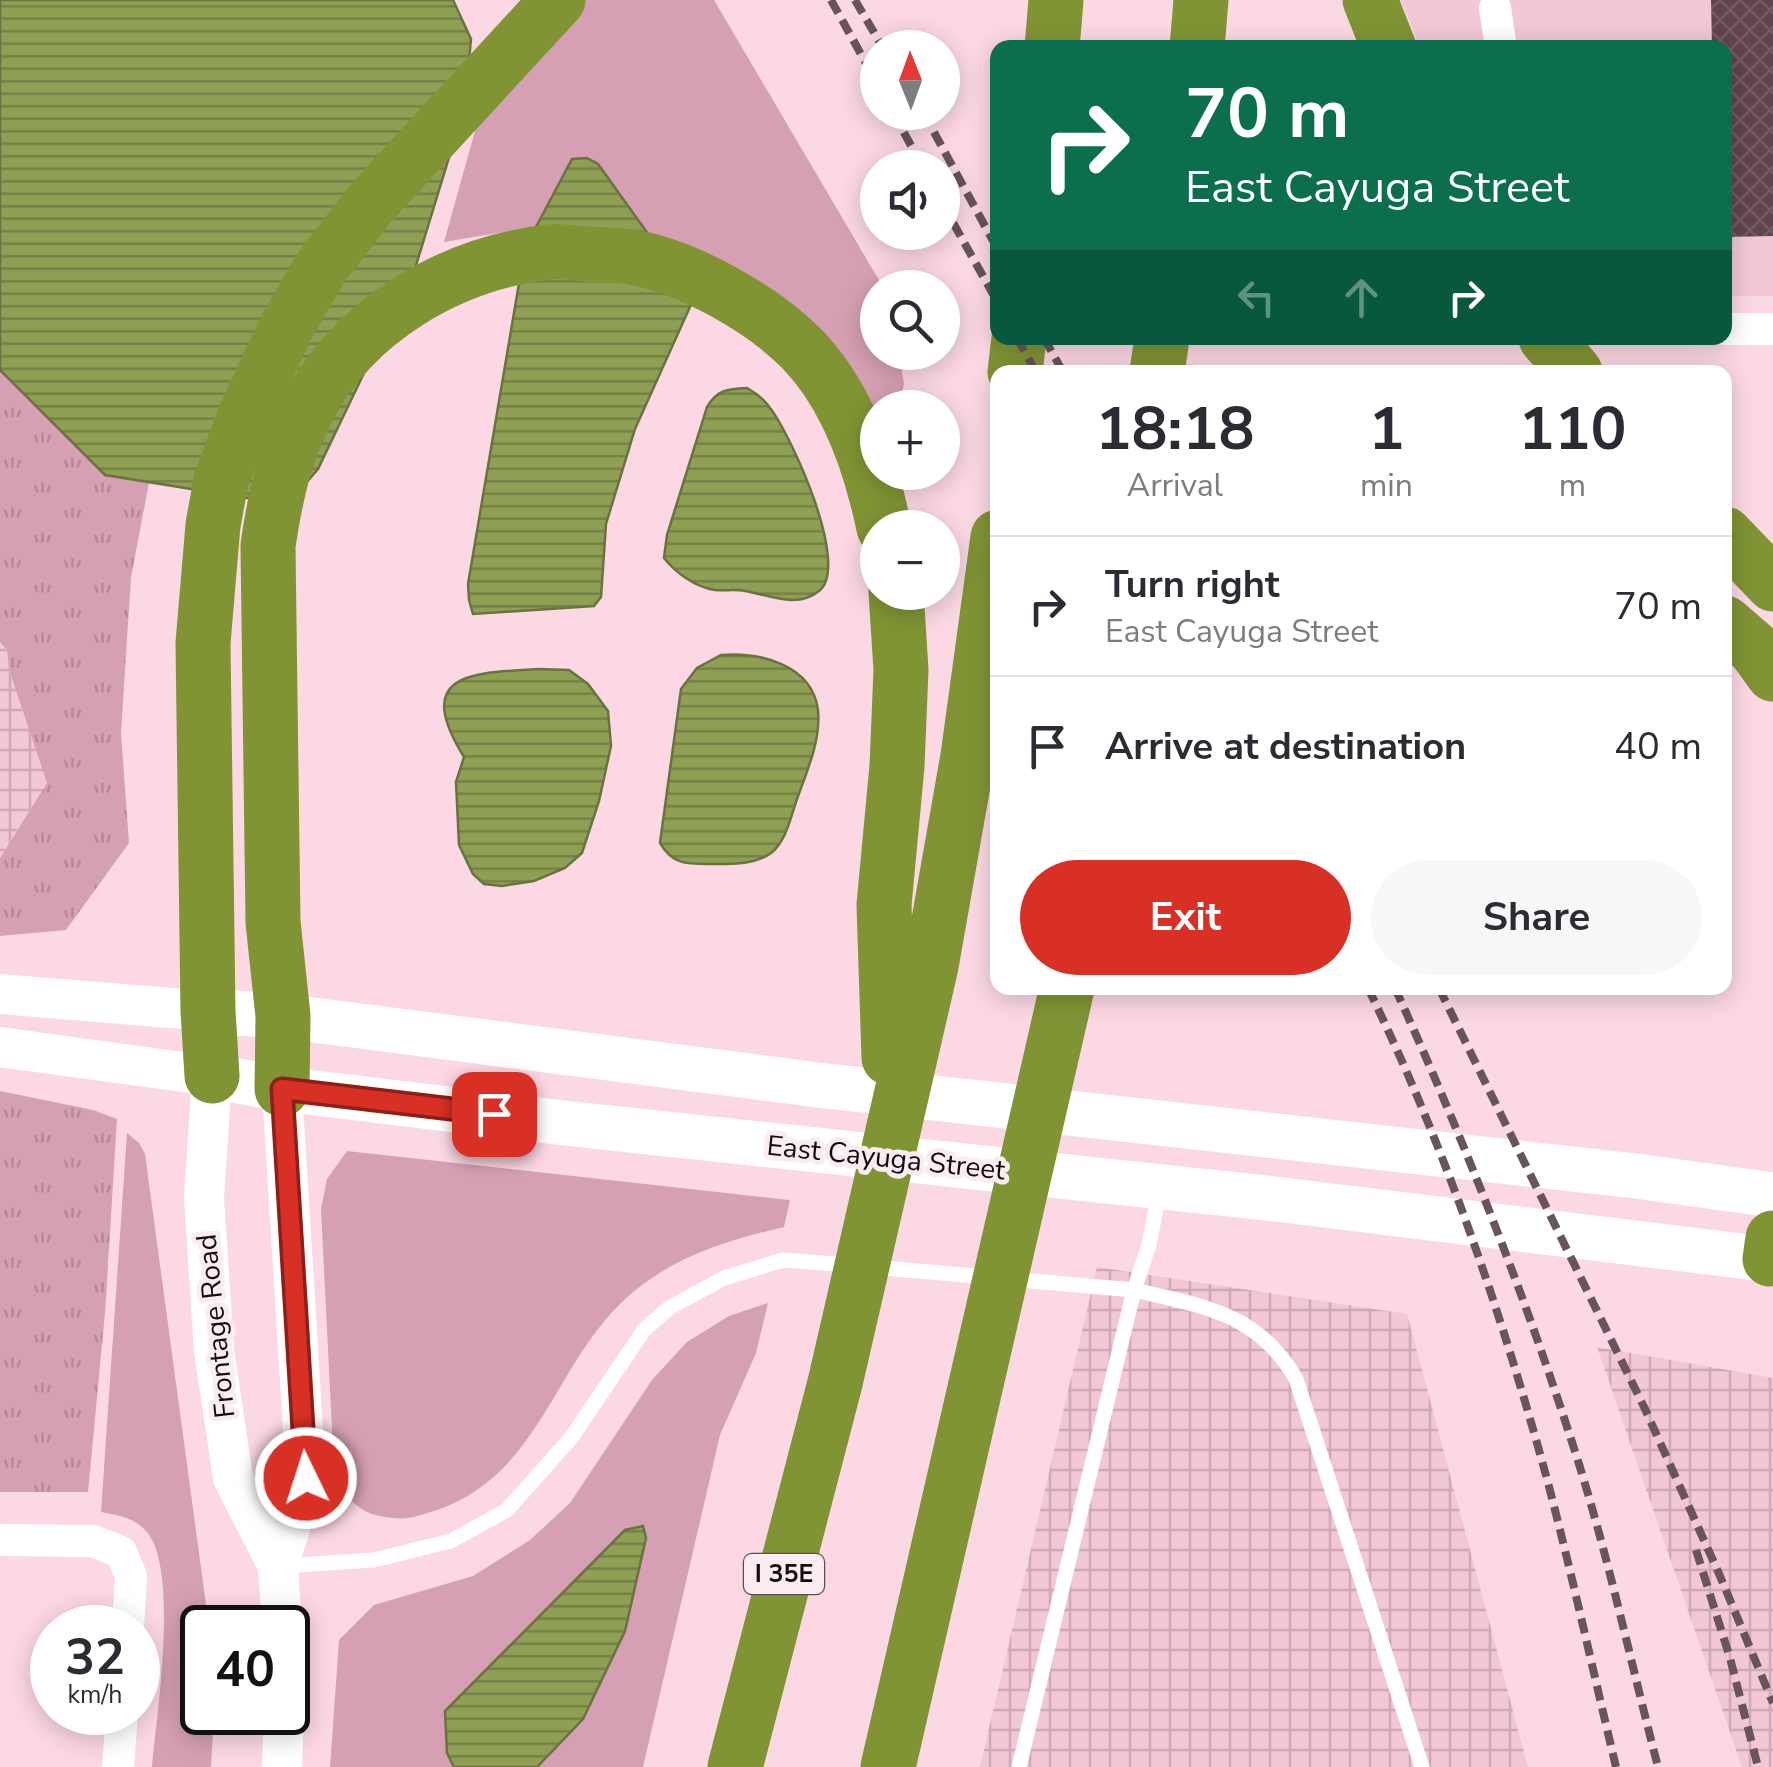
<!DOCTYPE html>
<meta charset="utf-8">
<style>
body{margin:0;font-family:"Nunito Sans",sans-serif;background:#f7f7f7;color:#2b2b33;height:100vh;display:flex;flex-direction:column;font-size:38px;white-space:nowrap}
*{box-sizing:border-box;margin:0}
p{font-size:32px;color:#7c7c81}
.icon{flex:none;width:55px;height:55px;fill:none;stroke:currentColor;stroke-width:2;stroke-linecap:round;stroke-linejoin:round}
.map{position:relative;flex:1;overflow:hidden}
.drawer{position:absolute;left:990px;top:365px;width:742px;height:630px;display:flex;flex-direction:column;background:#fff;border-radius:20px;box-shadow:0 5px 25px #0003}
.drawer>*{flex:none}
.guide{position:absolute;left:990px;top:40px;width:742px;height:305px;border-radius:20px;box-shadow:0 5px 25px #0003;background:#0b6e4f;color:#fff;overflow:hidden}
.needle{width:65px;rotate:359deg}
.buttons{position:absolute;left:860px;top:30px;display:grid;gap:20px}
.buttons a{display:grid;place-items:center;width:100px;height:100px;border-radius:50%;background:#fff;box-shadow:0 5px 25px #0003;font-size:50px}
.speed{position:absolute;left:30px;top:1605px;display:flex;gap:20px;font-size:50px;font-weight:700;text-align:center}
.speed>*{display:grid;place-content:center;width:130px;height:130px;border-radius:50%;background:#fff;box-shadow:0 5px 25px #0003;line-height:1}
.speed small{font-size:25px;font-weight:400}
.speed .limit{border:5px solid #111;border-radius:15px;background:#fff;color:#111}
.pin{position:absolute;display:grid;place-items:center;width:85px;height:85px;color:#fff;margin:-42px;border-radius:20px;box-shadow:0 5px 15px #0006}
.me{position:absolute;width:110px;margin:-55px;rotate:356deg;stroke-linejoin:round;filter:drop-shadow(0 0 8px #0008)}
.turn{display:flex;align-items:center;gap:35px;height:210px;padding:0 30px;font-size:45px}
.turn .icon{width:130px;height:130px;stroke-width:2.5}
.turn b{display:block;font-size:70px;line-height:85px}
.lanes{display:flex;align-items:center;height:95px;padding:0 30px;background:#0003;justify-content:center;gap:50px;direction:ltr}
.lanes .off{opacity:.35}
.eta{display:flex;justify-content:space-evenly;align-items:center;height:170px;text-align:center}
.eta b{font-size:60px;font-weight:700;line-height:70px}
.cta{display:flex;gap:20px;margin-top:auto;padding:20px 30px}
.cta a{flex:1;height:115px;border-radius:60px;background:#d93025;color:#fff;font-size:40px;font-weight:700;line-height:115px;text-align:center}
.cta a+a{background:#f7f7f7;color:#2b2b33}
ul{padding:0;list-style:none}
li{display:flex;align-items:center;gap:30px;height:140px;padding:0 30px;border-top:2px solid #e1e1e2}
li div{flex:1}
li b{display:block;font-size:38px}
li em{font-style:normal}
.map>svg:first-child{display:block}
</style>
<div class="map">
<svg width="1773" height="1767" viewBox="0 0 1773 1767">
<defs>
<pattern id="industrial-grid" width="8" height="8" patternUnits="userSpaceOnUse" patternTransform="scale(2.5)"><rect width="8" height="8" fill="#f2c7d6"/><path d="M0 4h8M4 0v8" fill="none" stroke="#cfaab6"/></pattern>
<pattern id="park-tufts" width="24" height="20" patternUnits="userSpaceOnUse" patternTransform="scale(2.5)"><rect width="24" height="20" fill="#d5a0b3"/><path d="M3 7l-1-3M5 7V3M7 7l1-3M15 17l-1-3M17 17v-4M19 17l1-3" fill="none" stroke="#b68899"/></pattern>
<pattern id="water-rules" width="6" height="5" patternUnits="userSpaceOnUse" patternTransform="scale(2.5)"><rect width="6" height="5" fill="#8fa055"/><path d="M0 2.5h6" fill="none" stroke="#748145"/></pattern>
<pattern id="building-cross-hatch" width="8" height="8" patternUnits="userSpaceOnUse" patternTransform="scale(2.5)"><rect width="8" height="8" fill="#61444f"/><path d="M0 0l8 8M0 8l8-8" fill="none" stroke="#735b64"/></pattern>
</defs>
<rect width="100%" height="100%" fill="#fcd8e4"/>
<!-- built -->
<path fill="#f2c7d6" d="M 1401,0 L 1773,0 L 1773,296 L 1725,296 L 1725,48 L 1420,47 Z"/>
<!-- industrial -->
<g fill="url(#industrial-grid)">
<path d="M 0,642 L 7,650 L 9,670 L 47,783 L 0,858 Z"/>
<path d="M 1097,1267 L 1407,1314 L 1528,1767 L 980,1767 Z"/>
<path d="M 1597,1347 L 1773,1378 L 1773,1767 L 1742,1767 Z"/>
</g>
<!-- grass -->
<g fill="#d5a0b3">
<path d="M 583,0 L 714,0 L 883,287 L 878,288 L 878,352 L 899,353 L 904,384 L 899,407 L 878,408 L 877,450 L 847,380 L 588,218 L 444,242 L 482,106 Z"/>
<path d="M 127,1133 L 139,1143 L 145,1154 L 209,1627 L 202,1628 L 202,1712 L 214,1713 L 211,1767 L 152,1767 C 156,1717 181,1563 144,1529 C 132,1517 117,1515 101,1512 Z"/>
<path d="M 347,1151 L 789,1200 L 790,1200 L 784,1227 C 724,1241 666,1259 621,1303 C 552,1370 539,1474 437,1510 C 421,1515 409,1520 393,1518 C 357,1515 347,1500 334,1469 L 321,1209 L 327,1179 Z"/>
<path d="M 768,1303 L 756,1353 L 720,1435 L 643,1767 L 537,1767 L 583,1719 L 625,1631 L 646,1538 L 642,1526 L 625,1530 L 445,1711 L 447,1753 L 454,1767 L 330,1767 L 339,1640 L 374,1605 L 473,1576 L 530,1540 L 570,1503 L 652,1380 L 687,1342 L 729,1316 Z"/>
</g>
<!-- park -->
<g fill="url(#park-tufts)">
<path d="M 0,0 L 160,425 L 131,577 L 121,733 L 129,843 L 66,930 L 0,936 L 0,858 L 47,783 L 9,670 L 7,650 L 0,642 Z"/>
<path d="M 0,1091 L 93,1110 L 117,1119 L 105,1313 L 88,1492 L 0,1492 Z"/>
</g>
<!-- water -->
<g fill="url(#water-rules)" stroke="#6a7340" stroke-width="2.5">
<path d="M 0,0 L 453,0 L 471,39 L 465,105 L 407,295 L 376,348 L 318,469 L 292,499 L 272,502 L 105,475 L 0,370 Z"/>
<path d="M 587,158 L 598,164 L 694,298 L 635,429 L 606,524 L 601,597 L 594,606 L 473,614 L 469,600 L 468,584 L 525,248 L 572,159 Z"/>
<path d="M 747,388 C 756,393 764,399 770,408 C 791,435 851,566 819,591 C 797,609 769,595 745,591 C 735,589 725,591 715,590 C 695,587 676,573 664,558 L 667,535 L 707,407 C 717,390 727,389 747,388 Z"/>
<path d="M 721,655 C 759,652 812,664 818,710 C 821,740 807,771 797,799 C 791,816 786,842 771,853 C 755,865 730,864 711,864 C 687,864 673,865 660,843 L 681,689 L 697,668 Z"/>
<path d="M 538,669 L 569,670 L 588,684 L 608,711 L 611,746 L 599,801 L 582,853 L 565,868 L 534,881 L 502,886 L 484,884 L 473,874 L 459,845 L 456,782 L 464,757 C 412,673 471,673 538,669 Z"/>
<path d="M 643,1526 L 646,1538 L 625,1631 L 583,1719 L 537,1767 L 454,1767 L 447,1753 L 445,1711 L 625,1530 Z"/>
</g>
<!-- building -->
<path fill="url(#building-cross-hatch)" d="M 1711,0 L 1773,0 L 1773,236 L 1725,237 L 1725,48 L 1712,48 Z"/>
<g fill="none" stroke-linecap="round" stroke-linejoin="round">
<!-- service -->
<g stroke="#fff" stroke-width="15">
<path d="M 873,1267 L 1134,1290 L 1149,1245 L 1160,1188"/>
<path d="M 282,1566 L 374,1560 L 451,1541 L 507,1510 L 571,1438 L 644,1330 L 669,1308 L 724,1278 L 783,1260 L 850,1265"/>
<path d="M 1019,1767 L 1134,1290 C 1201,1306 1258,1312 1296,1379 L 1422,1767"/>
</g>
<!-- minor -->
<g stroke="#fff" stroke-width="32">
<path d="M 1495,8 L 1501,48"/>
<path d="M 1725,329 L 1773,329"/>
<path d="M 0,1540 L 93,1541 L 121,1552 L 131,1576 L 128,1628"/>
<path d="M 118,1767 L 122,1712"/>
</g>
<!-- tertiary -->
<g stroke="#fff" stroke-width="40">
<path d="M 0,994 L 208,1011"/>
<path d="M 0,1047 L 212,1076 L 204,1198 L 214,1350 L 233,1478 L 278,1566"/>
<path d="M 282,1628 L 278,1566 L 306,1478 L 282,1089"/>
<path d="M 282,1767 L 284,1712"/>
</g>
<!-- secondary -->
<g stroke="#fff" stroke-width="45">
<path d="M 208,1011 L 283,1016 L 818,1085 L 1636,1176 L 1773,1195"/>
<path d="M 212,1076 L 282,1089 L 564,1123 L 1275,1199 L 1773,1260"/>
</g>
<!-- motorway -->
<g stroke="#819434" stroke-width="55">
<path d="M 1370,0 L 1389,48"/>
<path d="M 1052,48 L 1056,0"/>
<path d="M 1197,48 L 1201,0"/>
<path d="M 1546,338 L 1575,372"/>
<path d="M 1015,372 L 1019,338"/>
<path d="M 1157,372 L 1162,338"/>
<path d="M 1725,534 L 1773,584"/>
<path d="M 1725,623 L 1755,649 L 1773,674"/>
<path d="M 889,1058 L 884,905 L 897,766 L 901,670 L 896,592"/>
<path d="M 212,1076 L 208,1011 L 203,643 L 213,525 L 221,481 L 246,413 L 287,326 L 320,269 L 370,204 L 558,0"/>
<path d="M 282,1089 L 283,1016 L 273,922 L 268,546 C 275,497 285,452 308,408 C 355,319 450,264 548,252 C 560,250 573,253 585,254 C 600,255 616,255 631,257 C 687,266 763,309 803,350 C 848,397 871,465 884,528"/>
<path d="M 1770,1259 L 1773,1238"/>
<path d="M 735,1767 L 835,1383 L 931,966 L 968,756 L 998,537"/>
<path d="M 888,1767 L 1067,988"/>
</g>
<!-- rail -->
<g stroke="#68545b" stroke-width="8" stroke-dasharray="15 8" stroke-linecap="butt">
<path d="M 831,0 L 878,85"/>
<path d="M 855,0 L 883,48"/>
<path d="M 893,112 L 923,168"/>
<path d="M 923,112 L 998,250"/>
<path d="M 942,203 L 998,303"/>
<path d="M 1017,338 L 1036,372"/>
<path d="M 1044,338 L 1063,372"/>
<path d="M 1368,988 C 1444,1144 1501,1311 1547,1479 C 1572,1574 1593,1671 1616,1767"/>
<path d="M 1395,988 C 1465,1142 1528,1303 1579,1464 C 1610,1564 1632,1667 1658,1767"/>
<path d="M 1439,988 L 1645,1409 L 1720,1576 L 1773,1703"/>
<path d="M 1696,1550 L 1730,1658 L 1758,1767"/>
</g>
</g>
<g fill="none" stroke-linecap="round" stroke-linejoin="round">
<!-- route casing -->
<g stroke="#8d1f18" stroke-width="25">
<path id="route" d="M 306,1478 L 282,1089 L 494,1114"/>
</g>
<!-- route -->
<use href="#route" stroke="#d93025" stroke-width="18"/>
</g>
<g text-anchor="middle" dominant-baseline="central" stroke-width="10" stroke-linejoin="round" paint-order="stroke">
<!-- shield labels -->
<rect fill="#fbecf1" stroke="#5a4e52" stroke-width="2.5" x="744" y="1554" width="80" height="40" rx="8"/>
<g font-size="25" font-weight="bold" fill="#150a0e">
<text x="784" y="1574">I 35E</text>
</g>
<!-- street labels -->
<g font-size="28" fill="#150a0e" stroke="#fbecf1">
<text transform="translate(886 1158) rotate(6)">East Cayuga Street</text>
<text transform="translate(216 1326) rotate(-96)">Frontage Road</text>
</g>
</g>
</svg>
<div class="buttons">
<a><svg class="needle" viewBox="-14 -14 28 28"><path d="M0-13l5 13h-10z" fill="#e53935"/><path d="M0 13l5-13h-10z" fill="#7c7c81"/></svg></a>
<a><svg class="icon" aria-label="sound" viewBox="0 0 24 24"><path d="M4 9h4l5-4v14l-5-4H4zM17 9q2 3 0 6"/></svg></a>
<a><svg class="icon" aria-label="search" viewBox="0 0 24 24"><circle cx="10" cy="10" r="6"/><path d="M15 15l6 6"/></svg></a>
<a>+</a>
<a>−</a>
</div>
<div class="speed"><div>32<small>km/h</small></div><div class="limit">40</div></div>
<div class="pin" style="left:494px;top:1114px;background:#d93025"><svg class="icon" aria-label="arrive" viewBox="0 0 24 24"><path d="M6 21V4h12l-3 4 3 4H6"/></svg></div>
<svg class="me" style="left:306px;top:1478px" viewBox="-20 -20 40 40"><circle r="17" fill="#d93025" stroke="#fff" stroke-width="3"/><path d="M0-11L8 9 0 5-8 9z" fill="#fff"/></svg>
<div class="guide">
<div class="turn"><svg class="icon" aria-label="right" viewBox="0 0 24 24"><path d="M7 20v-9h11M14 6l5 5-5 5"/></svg><div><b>70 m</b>East Cayuga Street</div></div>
<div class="lanes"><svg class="icon off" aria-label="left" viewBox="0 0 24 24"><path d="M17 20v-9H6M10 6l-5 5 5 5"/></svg><svg class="icon off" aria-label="ahead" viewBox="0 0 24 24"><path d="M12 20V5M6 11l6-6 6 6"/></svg><svg class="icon" aria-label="right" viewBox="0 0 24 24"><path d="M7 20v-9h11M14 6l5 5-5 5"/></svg></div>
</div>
<section class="drawer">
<div class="eta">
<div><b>18:18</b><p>Arrival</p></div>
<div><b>1</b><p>min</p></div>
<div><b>110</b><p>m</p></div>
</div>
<ul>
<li><svg class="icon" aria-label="right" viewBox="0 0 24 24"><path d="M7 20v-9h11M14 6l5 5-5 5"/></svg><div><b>Turn right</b><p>East Cayuga Street</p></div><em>70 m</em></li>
<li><svg class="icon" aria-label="arrive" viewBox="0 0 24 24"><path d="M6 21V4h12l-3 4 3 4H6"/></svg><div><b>Arrive at destination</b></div><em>40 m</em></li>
</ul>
<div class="cta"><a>Exit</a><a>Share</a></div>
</section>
</div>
